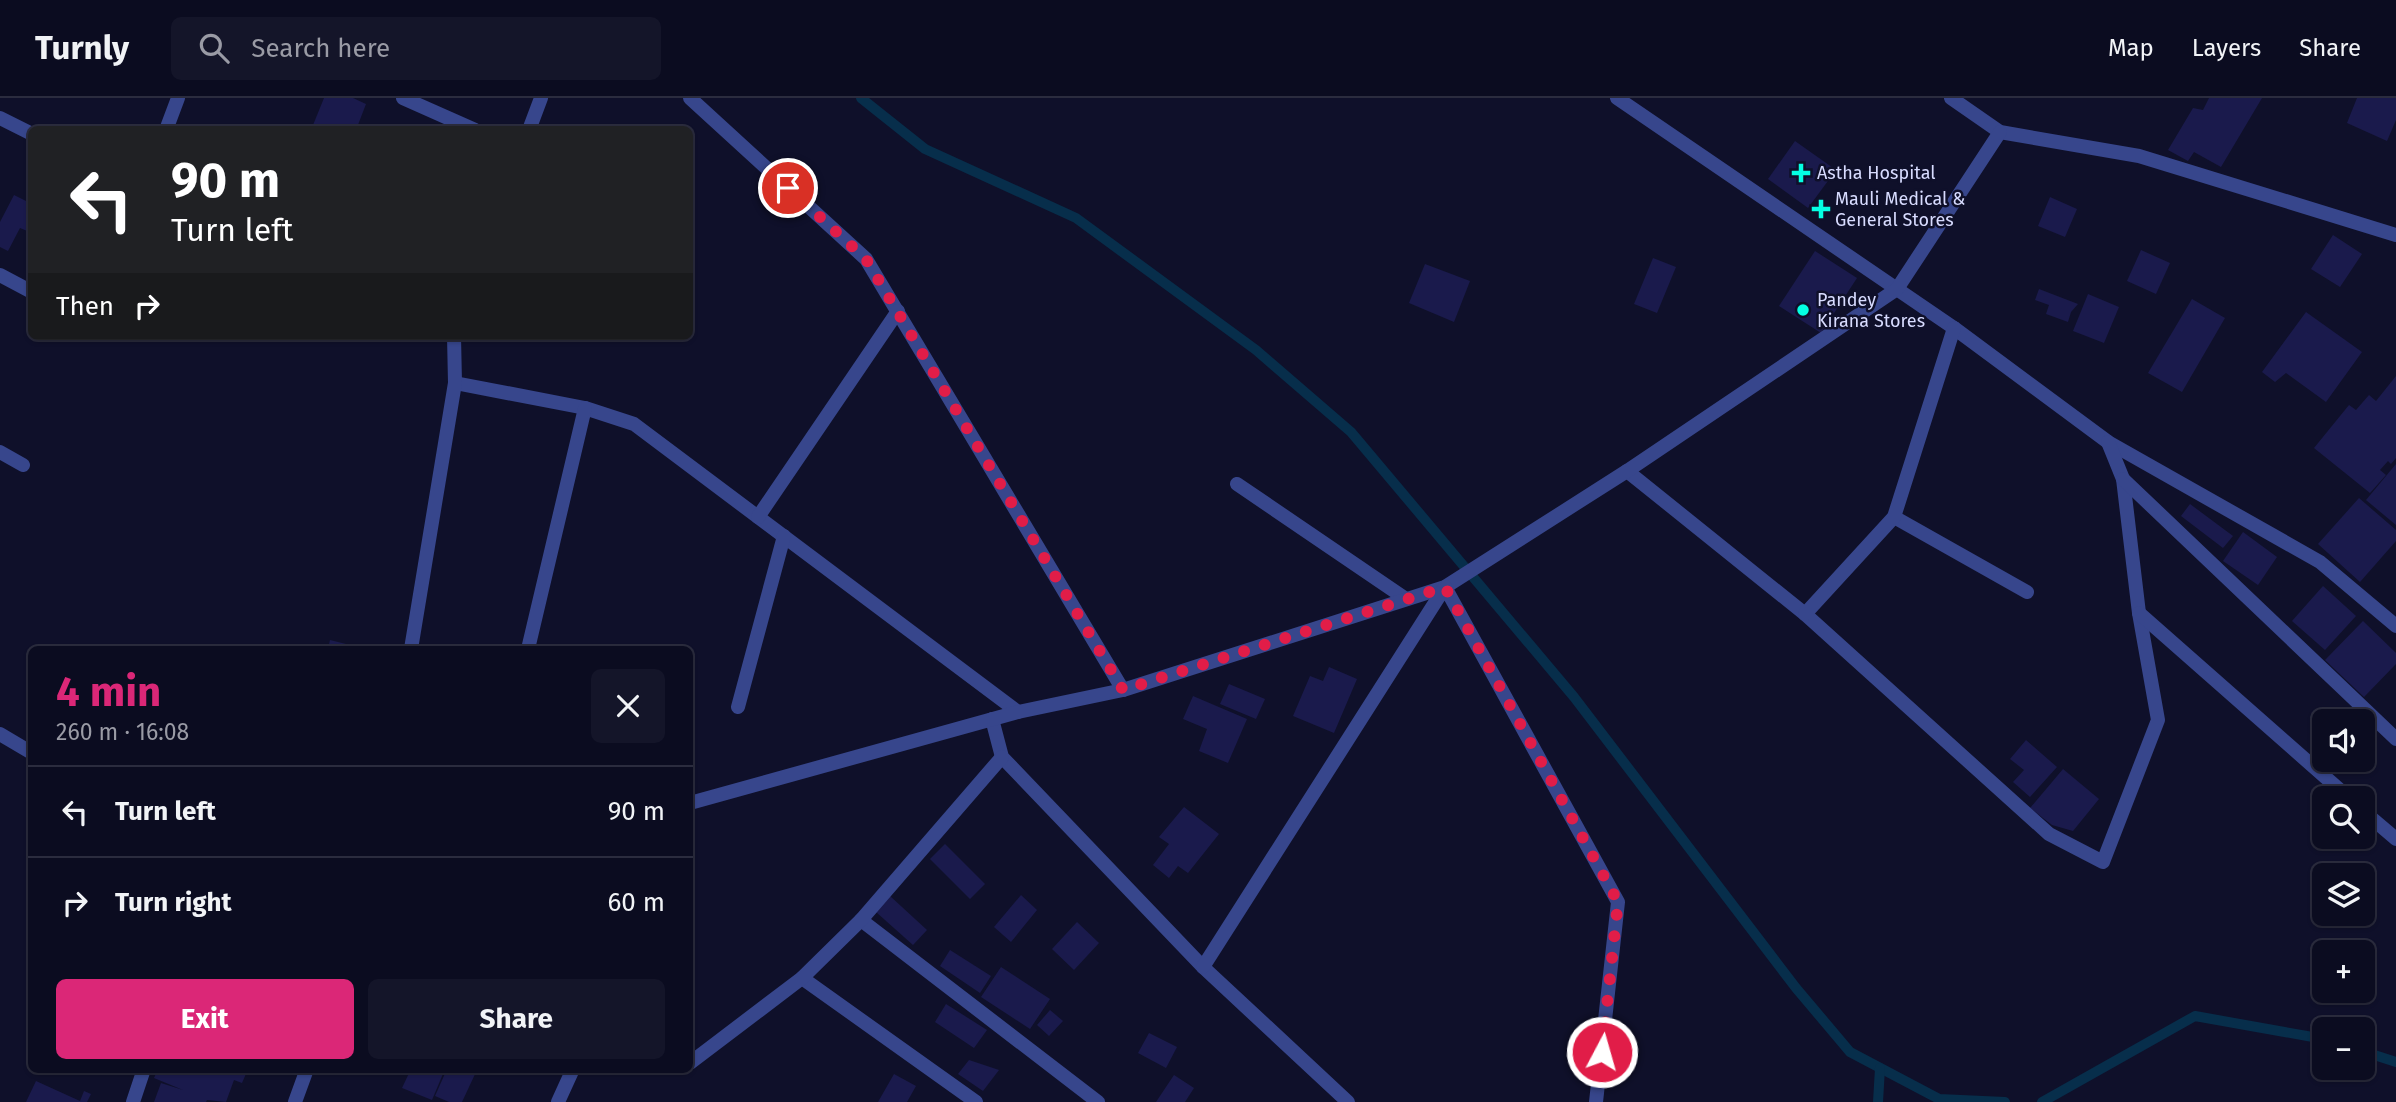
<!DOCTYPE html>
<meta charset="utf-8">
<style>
body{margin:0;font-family:"Fira Sans",sans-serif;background:#141529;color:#f1f3f6;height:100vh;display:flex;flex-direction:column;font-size:26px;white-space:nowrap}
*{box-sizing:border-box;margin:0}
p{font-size:23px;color:#9a9ba5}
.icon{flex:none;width:38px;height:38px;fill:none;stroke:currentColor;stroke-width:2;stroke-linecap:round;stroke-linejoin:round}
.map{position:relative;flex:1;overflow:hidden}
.drawer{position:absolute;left:28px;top:548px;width:665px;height:427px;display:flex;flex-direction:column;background:#0b0c20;border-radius:10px;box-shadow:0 2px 5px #0004,0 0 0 2px #2b2c3e}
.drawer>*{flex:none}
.top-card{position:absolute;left:28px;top:28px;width:665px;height:214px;border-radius:10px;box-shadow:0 2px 5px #0004,0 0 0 2px #2b2c3e;background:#202124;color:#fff;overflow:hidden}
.controls{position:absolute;left:2312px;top:611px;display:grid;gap:14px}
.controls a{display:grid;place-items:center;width:63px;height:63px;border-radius:10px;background:#0b0c20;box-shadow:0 2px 5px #0004,0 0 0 2px #2b2c3e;font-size:35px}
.pin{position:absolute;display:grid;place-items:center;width:60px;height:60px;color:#fff;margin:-30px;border:4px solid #fff;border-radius:50%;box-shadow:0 2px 7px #0007}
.me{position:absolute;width:77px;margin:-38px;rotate:6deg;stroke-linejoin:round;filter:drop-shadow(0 0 5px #0008)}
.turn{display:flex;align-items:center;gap:24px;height:147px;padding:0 28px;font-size:32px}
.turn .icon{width:91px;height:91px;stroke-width:2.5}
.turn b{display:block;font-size:49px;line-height:60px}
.then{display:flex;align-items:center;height:66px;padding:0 28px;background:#0003;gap:14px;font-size:26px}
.round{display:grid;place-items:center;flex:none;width:74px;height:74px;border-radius:10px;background:#141529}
.headline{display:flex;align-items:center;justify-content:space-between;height:119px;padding:0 28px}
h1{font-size:42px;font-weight:700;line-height:52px;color:#db2777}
.cta{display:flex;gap:14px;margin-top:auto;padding:14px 28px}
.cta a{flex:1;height:80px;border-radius:10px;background:#db2777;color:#fff;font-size:28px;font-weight:700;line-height:80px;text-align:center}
.cta a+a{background:#141529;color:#f1f3f6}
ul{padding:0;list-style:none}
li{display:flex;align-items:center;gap:21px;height:91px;padding:0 28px;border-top:2px solid #2b2c3e}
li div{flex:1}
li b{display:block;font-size:26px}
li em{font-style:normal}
header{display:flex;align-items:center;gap:42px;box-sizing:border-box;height:98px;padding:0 35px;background:#0b0c20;border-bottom:2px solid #2b2c3e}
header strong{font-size:33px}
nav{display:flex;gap:38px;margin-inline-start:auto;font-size:24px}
.search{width:490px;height:63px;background:#141529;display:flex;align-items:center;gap:18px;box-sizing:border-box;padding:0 24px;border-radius:10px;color:#9a9ba5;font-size:26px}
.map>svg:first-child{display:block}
</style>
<header>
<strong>Turnly</strong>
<div class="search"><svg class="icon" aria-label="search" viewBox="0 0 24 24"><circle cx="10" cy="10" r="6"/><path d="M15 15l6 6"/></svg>Search here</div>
<nav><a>Map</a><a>Layers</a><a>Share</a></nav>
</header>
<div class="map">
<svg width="2396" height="1004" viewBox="0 0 2396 1004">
<rect width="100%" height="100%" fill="#0f102a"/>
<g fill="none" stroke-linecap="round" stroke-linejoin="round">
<!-- stream -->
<g stroke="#072e4b" stroke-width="10">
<path d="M 861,0 L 925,51 L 1076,120 L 1256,252 L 1351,334 L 1574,599 L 1796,890 L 1850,954 L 1939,1001 L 2005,1004"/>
<path d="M 2362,953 L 2396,964"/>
<path d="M 1878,1004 L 1880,970"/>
<path d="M 2042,1004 L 2195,918 L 2324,941"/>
</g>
</g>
<!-- building -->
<g fill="#1a1a4c">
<path d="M 324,0 L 353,0 L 366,6 L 356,32 L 311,32 Z"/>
<path d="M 2209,0 L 2262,0 L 2221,69 L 2194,54 L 2188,63 L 2168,52 L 2193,10 L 2203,12 Z"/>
<path d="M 2357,0 L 2396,0 L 2396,22 L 2387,43 L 2347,25 Z"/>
<path d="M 1795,43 L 1836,72 L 1808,110 L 1768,81 Z"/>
<path d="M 14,97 L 32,106 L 32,135 L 20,130 L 8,153 L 0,149 L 0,124 Z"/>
<path d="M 2050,99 L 2077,111 L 2065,139 L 2038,128 Z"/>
<path d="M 2333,137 L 2362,156 L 2340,189 L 2311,171 Z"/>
<path d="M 2141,152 L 2170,165 L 2156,196 L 2127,183 Z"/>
<path d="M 1815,153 L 1857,180 L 1821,235 L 1779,208 Z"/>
<path d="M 1653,160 L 1676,169 L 1657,215 L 1634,206 Z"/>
<path d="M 1425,166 L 1470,183 L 1454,224 L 1409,205 Z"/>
<path d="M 2039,191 L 2078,206 L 2071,214 L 2068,224 L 2046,216 L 2049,207 L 2035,202 Z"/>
<path d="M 2088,196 L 2119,209 L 2104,245 L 2073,233 Z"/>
<path d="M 2192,201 L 2225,220 L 2182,294 L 2148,275 Z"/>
<path d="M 2306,214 L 2362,254 L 2326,304 L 2286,275 L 2275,284 L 2262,274 Z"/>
<path d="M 2396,278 L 2396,360 L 2391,366 L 2388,363 L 2380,372 L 2386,377 L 2370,395 L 2314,350 L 2349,307 L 2356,312 L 2369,297 L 2376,303 Z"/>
<path d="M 2396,366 L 2396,427 L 2366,402 Z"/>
<path d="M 2359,400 L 2396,432 L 2396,443 L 2360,484 L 2318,446 Z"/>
<path d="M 2190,406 L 2233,438 L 2223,450 L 2181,418 Z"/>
<path d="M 2243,434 L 2277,459 L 2258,487 L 2223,463 Z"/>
<path d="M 2323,488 L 2356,518 L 2325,552 L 2292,523 Z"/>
<path d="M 2363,523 L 2396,555 L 2396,566 L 2364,599 L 2325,562 Z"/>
<path d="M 330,542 L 362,550 L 362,551 L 328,551 Z"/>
<path d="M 1329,569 L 1357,581 L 1334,635 L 1293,618 L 1310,578 L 1323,583 Z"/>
<path d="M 1229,586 L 1265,601 L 1256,621 L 1220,606 Z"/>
<path d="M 1193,598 L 1247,621 L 1228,665 L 1199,653 L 1207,631 L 1183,621 Z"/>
<path d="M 2026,642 L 2057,669 L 2030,699 L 2013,684 L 2024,672 L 2010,661 Z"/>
<path d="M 2063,671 L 2099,701 L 2073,733 L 2052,727 L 2030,710 Z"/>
<path d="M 1184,709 L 1219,736 L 1188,775 L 1178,768 L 1169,780 L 1153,767 L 1169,746 L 1159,739 Z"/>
<path d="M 945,746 L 985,786 L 970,801 L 930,761 Z"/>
<path d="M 1021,797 L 1037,812 L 1011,844 L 994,829 Z"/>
<path d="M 890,798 L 927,832 L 913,847 L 876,814 Z"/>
<path d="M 1077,824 L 1099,845 L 1074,872 L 1052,851 Z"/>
<path d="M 950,852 L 991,878 L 980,895 L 940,868 Z"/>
<path d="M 1001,869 L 1050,901 L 1030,931 L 981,899 Z"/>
<path d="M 946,906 L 987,932 L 974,950 L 935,924 Z"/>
<path d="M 1050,912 L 1063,923 L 1049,938 L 1037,927 Z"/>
<path d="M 1149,935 L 1177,949 L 1166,970 L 1138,955 Z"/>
<path d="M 969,962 L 999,972 L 983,993 L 958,976 Z"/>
<path d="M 158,971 L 248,971 L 242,985 L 234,982 L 226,1004 L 207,1002 L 206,1004 L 154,1004 L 161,985 L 183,992 L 154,980 Z"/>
<path d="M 411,971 L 445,971 L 432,1002 L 402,990 Z"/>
<path d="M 447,971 L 470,971 L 476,974 L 462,1004 L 449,1004 L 435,998 Z"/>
<path d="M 894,976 L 916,988 L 907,1004 L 878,1004 Z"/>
<path d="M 1174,977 L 1194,990 L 1185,1004 L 1156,1004 Z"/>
<path d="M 36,983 L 80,1003 L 84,993 L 91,996 L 87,1004 L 26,1004 Z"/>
</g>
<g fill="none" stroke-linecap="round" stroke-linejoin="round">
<!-- street -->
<g stroke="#37468c" stroke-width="14">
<path d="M 403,0 L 475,32"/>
<path d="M 690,0 L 866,161 L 1123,592"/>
<path d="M 1617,0 L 1954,230 L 2108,344 L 2320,464 L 2396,528"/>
<path d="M 1951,0 L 2000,34 L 2139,58 L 2396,137"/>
<path d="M 0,20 L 32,36"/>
<path d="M 166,32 L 178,0"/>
<path d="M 529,32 L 541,0"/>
<path d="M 0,177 L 32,194"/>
<path d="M 455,285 L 585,310 L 634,326 L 1018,614"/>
<path d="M 0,354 L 23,367"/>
<path d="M 1627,373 L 1805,516 L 2049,736 L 2103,764 L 2158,622 L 2139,515 L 2123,381 L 2108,344"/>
<path d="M 2123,381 L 2396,641"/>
<path d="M 1237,386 L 1406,501"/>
<path d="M 758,419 L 898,213"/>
<path d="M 1894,419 L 2027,494"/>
<path d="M 2139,515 L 2349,700"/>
<path d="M 1805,516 L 1894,419 L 1954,230"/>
<path d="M 411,551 L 455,285 L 454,238"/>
<path d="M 528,551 L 585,310"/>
<path d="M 738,609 L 784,438"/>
<path d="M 992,621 L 1002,659 L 1203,869 L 1348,1004"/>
<path d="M 0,636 L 32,655"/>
<path d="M 690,705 L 1018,614 L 1123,592 L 1445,489 L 1627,373 L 1897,191 L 2000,34"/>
<path d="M 2362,712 L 2396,741"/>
<path d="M 861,822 L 1098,1004"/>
<path d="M 1203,869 L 1445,489 L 1618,804 L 1596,1004"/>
<path d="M 802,880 L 976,1004"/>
<path d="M 690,965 L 802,880 L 861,822 L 1002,659"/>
<path d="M 133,1004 L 144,971"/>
<path d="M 295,1004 L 307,971"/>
<path d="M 558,1004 L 573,971"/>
</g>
</g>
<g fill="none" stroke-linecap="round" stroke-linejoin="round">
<!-- route -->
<path stroke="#e11d48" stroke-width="12" stroke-dasharray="0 21.6" d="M 788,90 L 866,161 L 1123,592 L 1445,489 L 1618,804 L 1602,954"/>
</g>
<!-- markers -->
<g fill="#04ffe3" stroke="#0f102a" stroke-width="2.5">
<path d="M1797.5 64.5h7v7h7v7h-7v7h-7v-7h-7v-7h7z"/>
<path d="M1817.5 100.5h7v7h7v7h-7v7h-7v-7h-7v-7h7z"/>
<circle cx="1803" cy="212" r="7"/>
</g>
<g text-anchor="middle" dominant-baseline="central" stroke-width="5" stroke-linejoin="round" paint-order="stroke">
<!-- poi labels -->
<g font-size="18" fill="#d8dcff" stroke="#0f102a" text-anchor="start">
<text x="1817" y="75">Astha Hospital</text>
<text x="1835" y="101">Mauli Medical &amp;<tspan x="1835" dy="21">General Stores</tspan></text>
<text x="1817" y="202">Pandey<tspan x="1817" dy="21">Kirana Stores</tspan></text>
</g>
</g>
</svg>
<div class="controls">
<a><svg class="icon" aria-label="sound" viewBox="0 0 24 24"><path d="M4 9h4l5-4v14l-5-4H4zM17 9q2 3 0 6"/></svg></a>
<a><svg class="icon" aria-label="search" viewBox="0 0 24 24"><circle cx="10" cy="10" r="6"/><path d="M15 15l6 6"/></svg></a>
<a><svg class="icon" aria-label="layers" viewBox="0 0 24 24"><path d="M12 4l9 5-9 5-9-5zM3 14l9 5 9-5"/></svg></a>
<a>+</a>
<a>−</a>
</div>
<div class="pin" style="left:788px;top:90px;background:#d93025"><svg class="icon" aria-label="arrive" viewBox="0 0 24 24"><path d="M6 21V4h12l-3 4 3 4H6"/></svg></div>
<svg class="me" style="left:1602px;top:954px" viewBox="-20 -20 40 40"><circle r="17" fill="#e11d48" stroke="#fff" stroke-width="3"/><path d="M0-11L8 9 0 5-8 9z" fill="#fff"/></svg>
<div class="top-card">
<div class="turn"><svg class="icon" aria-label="left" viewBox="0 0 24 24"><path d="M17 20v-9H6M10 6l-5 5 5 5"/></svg><div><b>90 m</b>Turn left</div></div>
<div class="then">Then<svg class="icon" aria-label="right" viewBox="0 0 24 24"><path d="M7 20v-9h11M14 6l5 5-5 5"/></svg></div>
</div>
<section class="drawer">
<div class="headline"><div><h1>4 min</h1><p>260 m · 16:08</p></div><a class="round"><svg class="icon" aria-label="close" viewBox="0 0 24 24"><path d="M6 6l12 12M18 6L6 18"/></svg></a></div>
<ul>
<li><svg class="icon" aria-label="left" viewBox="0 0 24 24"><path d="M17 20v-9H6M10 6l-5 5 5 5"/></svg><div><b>Turn left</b></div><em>90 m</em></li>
<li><svg class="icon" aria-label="right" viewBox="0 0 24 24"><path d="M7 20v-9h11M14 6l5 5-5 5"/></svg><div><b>Turn right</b></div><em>60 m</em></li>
</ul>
<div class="cta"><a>Exit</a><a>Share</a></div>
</section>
</div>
